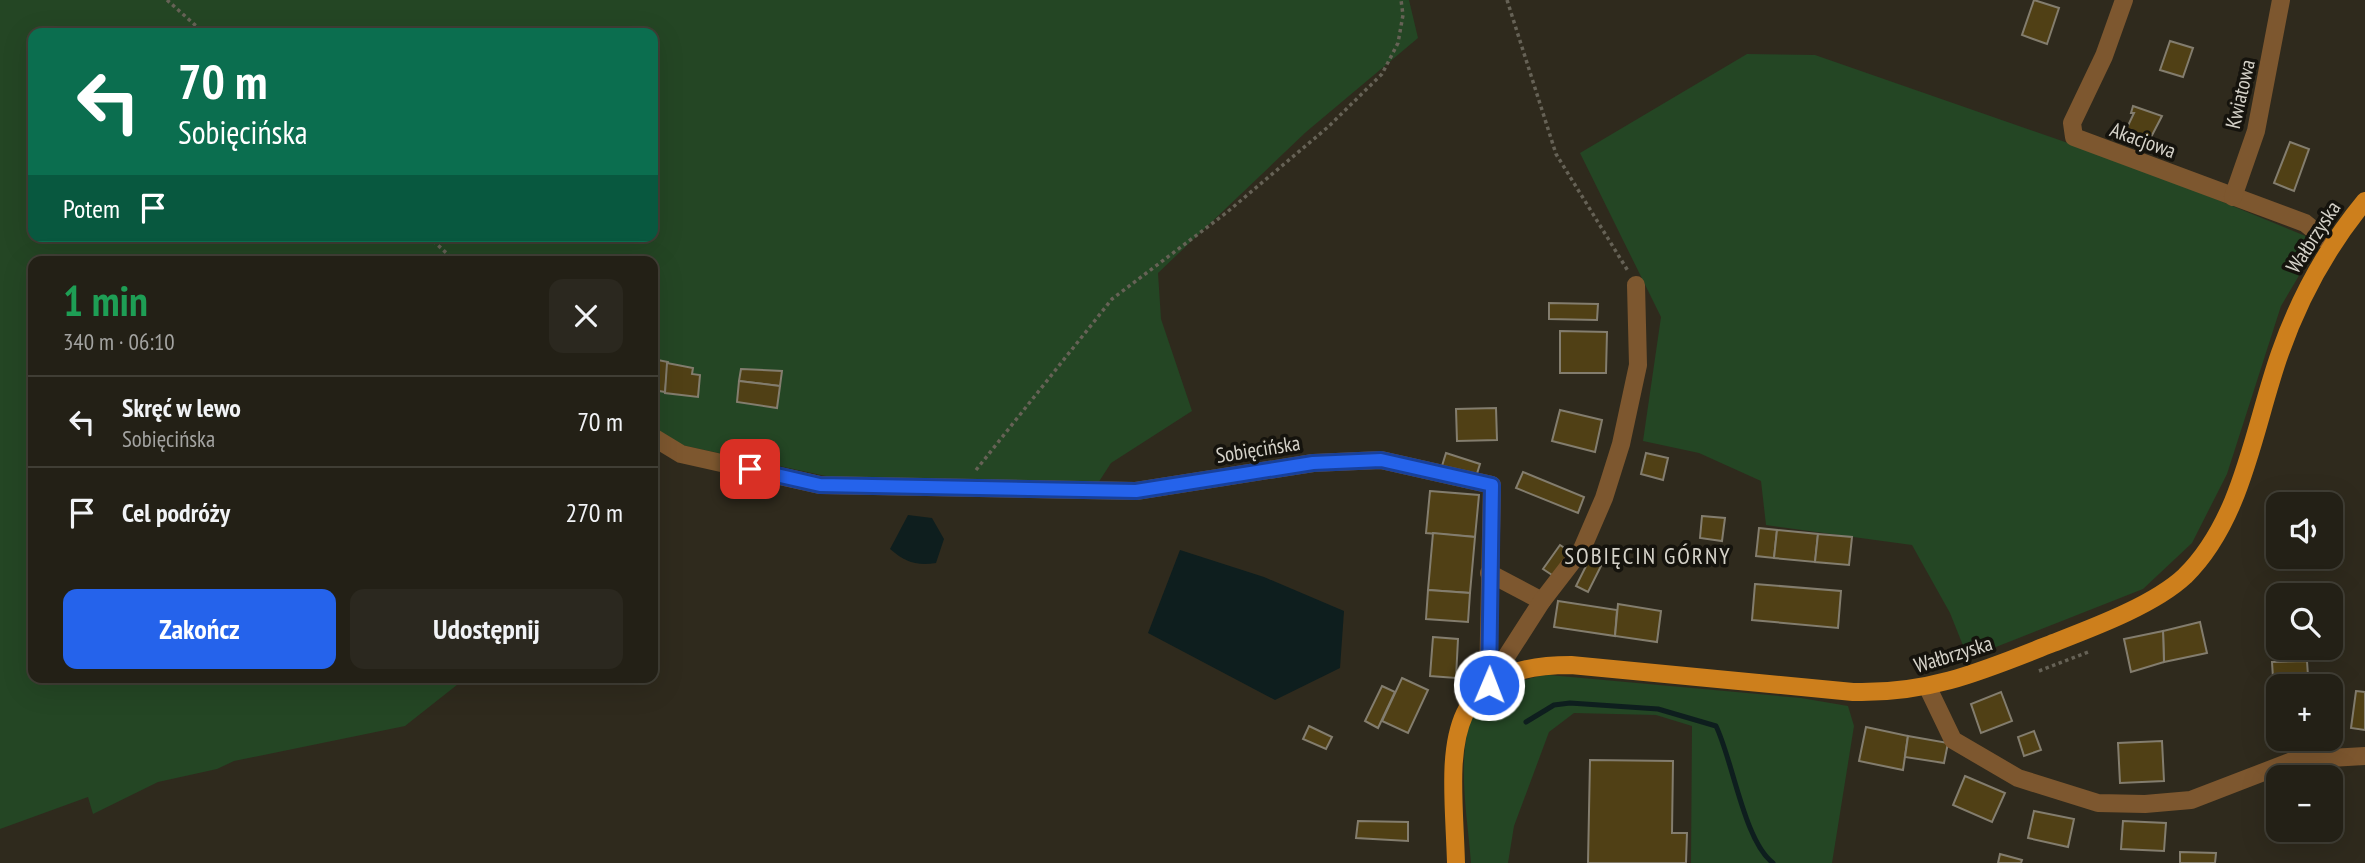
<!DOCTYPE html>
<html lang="pl">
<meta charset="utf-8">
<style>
body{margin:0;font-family:"PT Sans Narrow",sans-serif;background:#2b281f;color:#f1f3f6;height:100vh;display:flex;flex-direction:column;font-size:26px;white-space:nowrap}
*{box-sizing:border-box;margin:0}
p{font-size:23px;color:#a3a3a1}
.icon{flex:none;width:38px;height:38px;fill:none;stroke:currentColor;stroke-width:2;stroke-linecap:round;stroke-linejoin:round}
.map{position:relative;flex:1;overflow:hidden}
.sheet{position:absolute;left:28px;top:256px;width:630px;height:427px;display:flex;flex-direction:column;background:#232016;border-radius:14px;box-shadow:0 7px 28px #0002,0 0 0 2px #403e35}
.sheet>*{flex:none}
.hud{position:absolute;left:28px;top:28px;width:630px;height:214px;border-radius:14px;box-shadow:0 7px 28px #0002,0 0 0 2px #403e35;background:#0b6e4f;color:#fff;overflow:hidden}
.tools{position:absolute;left:2266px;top:492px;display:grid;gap:14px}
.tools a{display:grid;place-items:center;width:77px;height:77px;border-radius:14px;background:#232016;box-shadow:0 7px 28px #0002,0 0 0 2px #403e35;font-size:35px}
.pin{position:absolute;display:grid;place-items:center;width:60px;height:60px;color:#fff;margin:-30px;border-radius:14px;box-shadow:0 4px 10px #0006}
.me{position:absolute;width:77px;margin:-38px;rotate:1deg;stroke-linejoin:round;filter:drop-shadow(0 0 5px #0008)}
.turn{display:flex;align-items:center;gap:24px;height:147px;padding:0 35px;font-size:32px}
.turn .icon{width:91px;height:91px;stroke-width:2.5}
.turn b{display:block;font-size:49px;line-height:60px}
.then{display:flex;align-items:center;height:66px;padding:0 35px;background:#0003;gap:14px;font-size:26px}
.round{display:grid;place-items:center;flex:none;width:74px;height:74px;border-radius:14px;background:#2b281f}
.head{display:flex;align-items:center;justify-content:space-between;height:119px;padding:0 35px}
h1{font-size:42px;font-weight:700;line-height:52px;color:#1e9e55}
.button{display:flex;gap:14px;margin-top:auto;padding:14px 35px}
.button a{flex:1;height:80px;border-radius:14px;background:#2563eb;color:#fff;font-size:28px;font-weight:700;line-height:80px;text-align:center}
.button a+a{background:#2b281f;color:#f1f3f6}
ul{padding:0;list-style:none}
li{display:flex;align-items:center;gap:21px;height:91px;padding:0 35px;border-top:2px solid #403e35}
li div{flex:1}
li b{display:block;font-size:26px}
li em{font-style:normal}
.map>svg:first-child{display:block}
</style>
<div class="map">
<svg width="2365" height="863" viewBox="0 0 2365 863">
<rect width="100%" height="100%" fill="#2f2a1d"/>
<!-- green -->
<g fill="#244624" fill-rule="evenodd">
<path d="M 0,0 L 1409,0 L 1418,38 L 1306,132 L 1158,273 L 1161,319 L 1192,411 L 1111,463 L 1091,494 L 849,481 L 653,439 L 653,261 L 33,261 L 33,677 L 467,677 L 405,726 L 234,761 L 217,769 L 158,782 L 93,814 L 88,797 L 0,829 ZM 33,33 L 653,33 L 653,236 L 33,236 Z"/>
<path d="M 1747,54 L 1815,55 L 2140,168 L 2308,237 L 2313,252 L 2281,306 L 2227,474 L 2192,543 L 2143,589 L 1968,658 L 1950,613 L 1912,545 L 1766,525 L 1761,481 L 1699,453 L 1643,441 L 1661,317 L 1580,153 Z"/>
<path d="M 1549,675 L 1801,698 L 1848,706 L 1854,726 L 1832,863 L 1691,863 L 1692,726 L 1656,715 L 1574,713 L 1549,732 L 1514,826 L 1508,863 L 1471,863 C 1468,821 1459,775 1467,734 C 1473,699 1518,677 1549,675 Z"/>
</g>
<!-- water -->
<g fill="#0e1e1e">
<path d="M 908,515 L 932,518 L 944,539 L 936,563 C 916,566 905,562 890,549 Z"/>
<path d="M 1180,550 L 1264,577 L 1344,611 L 1340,668 L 1275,700 L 1148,633 Z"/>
</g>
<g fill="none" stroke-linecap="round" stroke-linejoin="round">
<!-- stream -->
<path stroke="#0e1e1e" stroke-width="5" d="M 1526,722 L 1554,705 L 1570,703 L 1658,709 L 1716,726 C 1733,761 1744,841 1773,863"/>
</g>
<!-- building -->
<g fill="#504015" stroke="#837d6e" stroke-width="2">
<path d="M 2034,0 L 2059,8 L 2047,44 L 2022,35 Z"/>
<path d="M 2170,41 L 2193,48 L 2183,77 L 2160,70 Z"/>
<path d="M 2133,106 L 2162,116 L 2149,141 L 2124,134 L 2134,113 L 2131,113 Z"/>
<path d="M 2290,142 L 2309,149 L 2294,191 L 2274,183 Z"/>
<path d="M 1549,303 L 1598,304 L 1597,320 L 1549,319 Z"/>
<path d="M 1560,331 L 1607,332 L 1606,373 L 1560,373 Z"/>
<path d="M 653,359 L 668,362 L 665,392 L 653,390 Z"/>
<path d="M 667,363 L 693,368 L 692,374 L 700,375 L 698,397 L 665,393 Z"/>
<path d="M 741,369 L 782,371 L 780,386 L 739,381 Z"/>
<path d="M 739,381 L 780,386 L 777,408 L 737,402 Z"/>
<path d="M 1496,408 L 1497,440 L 1457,441 L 1456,409 Z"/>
<path d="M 1560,410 L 1602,420 L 1595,452 L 1552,441 Z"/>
<path d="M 1446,453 L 1480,464 L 1475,480 L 1441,469 Z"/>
<path d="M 1646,453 L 1668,458 L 1663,480 L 1641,474 Z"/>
<path d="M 1523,472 L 1584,497 L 1578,513 L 1516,488 Z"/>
<path d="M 1430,491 L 1479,495 L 1475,537 L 1426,533 Z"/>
<path d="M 1702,516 L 1725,518 L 1722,541 L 1700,538 Z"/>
<path d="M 1759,528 L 1777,530 L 1774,558 L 1756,556 Z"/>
<path d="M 1777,530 L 1818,534 L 1815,562 L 1774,558 Z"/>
<path d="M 1433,533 L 1475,537 L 1470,593 L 1428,590 Z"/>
<path d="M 1818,534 L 1852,537 L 1849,565 L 1815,562 Z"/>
<path d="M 1560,545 L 1572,553 L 1555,577 L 1543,569 Z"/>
<path d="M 1591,556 L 1603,562 L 1588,592 L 1576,586 Z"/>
<path d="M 1755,584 L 1841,591 L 1838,628 L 1752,620 Z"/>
<path d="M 1428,590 L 1470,593 L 1468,622 L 1426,619 Z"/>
<path d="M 1558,601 L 1617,610 L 1615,636 L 1554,627 Z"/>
<path d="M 1618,604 L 1661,611 L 1657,642 L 1615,636 Z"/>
<path d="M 2200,622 L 2207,653 L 2164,662 L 2163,631 Z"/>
<path d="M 2163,631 L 2164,662 L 2131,672 L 2124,639 Z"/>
<path d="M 1433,637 L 1458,639 L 1456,678 L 1430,676 Z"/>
<path d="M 2307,661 L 2308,676 L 2273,678 L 2272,662 Z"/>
<path d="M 1402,678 L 1428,690 L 1408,733 L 1382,721 Z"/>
<path d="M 1382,686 L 1395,692 L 1378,728 L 1365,721 Z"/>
<path d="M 2356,691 L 2365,692 L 2365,730 L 2351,728 Z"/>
<path d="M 2001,692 L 2012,721 L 1981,733 L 1971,704 Z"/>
<path d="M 2267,696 L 2278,696 L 2278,727 L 2268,728 Z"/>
<path d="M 1309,726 L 1332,737 L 1326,749 L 1303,739 Z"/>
<path d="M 1866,727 L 1908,736 L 1903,770 L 1859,761 Z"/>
<path d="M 2034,731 L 2041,750 L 2024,756 L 2018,737 Z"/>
<path d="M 1908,736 L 1948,743 L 1944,763 L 1905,757 Z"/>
<path d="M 2162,741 L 2164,781 L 2120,783 L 2118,743 Z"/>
<path d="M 1590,760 L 1673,761 L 1672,833 L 1687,833 L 1686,863 L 1588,863 Z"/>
<path d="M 1965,776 L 2005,793 L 1992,822 L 1953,805 Z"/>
<path d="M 2034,811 L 2074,819 L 2068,847 L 2028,838 Z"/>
<path d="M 1358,821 L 1408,822 L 1408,841 L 1356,838 Z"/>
<path d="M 2123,821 L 2166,823 L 2164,851 L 2121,849 Z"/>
<path d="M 2180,852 L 2216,853 L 2215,863 L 2180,863 Z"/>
<path d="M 2000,854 L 2022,860 L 2021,863 L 1998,863 Z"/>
</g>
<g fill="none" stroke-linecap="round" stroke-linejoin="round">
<!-- path -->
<g stroke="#666256" stroke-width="3.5" stroke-dasharray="3.5 3.5" stroke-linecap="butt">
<path d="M 167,0 L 204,33"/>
<path d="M 1507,0 L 1556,154 L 1628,271"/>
<path d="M 428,236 L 455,261"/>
<path d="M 976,470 L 1112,299 L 1226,213 L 1328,127 L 1382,74 L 1398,43 L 1403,15 L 1401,0"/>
<path d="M 2039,671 L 2088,652"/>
</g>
<!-- minor -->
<g stroke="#7d572f" stroke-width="18">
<path d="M 2124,0 L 2104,56 L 2072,123 L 2074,137 L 2305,223 L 2331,244"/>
<path d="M 2233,197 L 2256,131 L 2281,0"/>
<path d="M 653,437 L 681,454 L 820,485 L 1136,491 L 1313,463 L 1381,460 L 1492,485 L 1488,685"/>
<path d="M 1489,573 L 1542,601"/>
<path d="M 1490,682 L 1542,601 L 1582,549 L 1604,498 L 1621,444 L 1638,365 L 1636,285"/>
<path d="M 1928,688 L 1953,740 L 2018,778 L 2098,803 L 2145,804 L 2191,800 L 2295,760 L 2365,756"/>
</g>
<!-- major -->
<path stroke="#cd7f1c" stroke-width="18" d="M 1456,863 C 1453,759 1432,665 1571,665 L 1853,692 C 1928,694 1980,672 2048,645 C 2089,629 2153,606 2185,576 C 2243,519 2254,426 2280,353 C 2300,296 2327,247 2365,201"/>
</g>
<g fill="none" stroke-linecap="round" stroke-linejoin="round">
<!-- route casing -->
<g stroke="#184099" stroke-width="18">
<path id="route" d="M 750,469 L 820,485 L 1136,491 L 1313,463 L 1381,460 L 1492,485 L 1489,685"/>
</g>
<!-- route -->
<use href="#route" stroke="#2563eb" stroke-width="12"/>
</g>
<g text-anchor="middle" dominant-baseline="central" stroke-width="7" stroke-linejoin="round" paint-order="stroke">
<!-- street labels -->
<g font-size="21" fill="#d5d2c9" stroke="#15130d">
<text transform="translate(2240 94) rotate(-77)">Kwiatowa</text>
<text transform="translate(2143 140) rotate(20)">Akacjowa</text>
<text transform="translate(2313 237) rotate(-57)">Wałbrzyska</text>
<text transform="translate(1258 449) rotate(-9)">Sobięcińska</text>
<text transform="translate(1953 654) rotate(-17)">Wałbrzyska</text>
</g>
<!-- neighbourhood labels -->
<g font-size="23" letter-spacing="2" fill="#d5d2c9" stroke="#15130d">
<text x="1648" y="555">SOBIĘCIN GÓRNY</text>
</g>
</g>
</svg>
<div class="tools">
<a><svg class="icon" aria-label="sound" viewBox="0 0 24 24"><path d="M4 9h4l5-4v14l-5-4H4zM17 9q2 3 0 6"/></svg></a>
<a><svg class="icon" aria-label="search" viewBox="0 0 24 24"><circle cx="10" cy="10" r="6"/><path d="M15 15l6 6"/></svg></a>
<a>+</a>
<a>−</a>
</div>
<div class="pin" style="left:750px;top:469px;background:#d93025"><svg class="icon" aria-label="arrive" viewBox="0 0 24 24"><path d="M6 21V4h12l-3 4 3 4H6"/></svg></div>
<svg class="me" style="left:1489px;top:685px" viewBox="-20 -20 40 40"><circle r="17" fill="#2563eb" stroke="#fff" stroke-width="3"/><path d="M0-11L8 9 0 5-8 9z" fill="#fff"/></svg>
<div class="hud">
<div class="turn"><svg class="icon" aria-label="left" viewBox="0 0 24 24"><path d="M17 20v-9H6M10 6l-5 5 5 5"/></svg><div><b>70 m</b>Sobięcińska</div></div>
<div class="then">Potem<svg class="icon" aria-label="arrive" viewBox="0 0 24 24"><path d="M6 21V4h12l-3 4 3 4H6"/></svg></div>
</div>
<section class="sheet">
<div class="head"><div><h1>1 min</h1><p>340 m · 06:10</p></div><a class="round"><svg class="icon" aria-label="close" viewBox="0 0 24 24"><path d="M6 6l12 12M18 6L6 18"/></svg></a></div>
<ul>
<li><svg class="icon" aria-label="left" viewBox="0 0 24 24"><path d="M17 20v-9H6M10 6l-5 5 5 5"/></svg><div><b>Skręć w lewo</b><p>Sobięcińska</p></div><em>70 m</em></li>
<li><svg class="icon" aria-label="arrive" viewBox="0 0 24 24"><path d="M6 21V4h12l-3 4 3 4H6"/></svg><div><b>Cel podróży</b></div><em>270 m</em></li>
</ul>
<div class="button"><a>Zakończ</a><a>Udostępnij</a></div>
</section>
</div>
